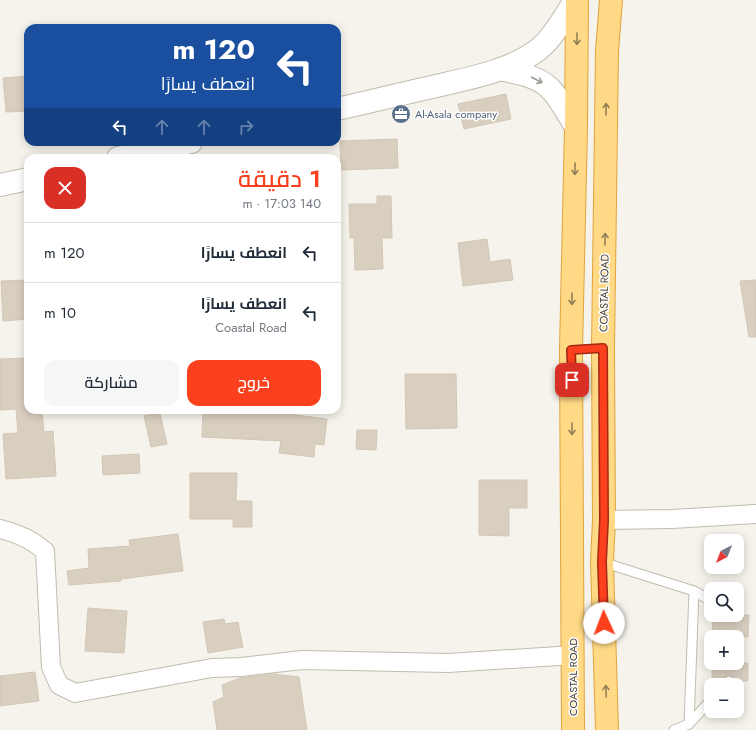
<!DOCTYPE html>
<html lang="ar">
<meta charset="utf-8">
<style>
body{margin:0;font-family:Jost,Cairo,sans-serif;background:#f6f6f7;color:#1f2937;direction:rtl;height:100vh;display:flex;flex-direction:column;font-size:15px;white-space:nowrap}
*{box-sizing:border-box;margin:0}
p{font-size:13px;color:#747a83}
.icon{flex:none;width:22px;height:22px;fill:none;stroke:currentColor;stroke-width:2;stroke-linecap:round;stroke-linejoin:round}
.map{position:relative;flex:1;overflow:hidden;direction:ltr}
.drawer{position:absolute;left:24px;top:154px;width:317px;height:260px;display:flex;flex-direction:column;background:#fff;border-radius:12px;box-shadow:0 2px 10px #0003;direction:rtl}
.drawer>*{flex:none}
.top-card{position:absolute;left:24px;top:24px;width:317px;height:122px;border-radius:12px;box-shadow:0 2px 10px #0003;direction:rtl;background:#1a4fa0;color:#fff;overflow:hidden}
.needle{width:26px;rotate:222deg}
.buttons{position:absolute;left:704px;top:534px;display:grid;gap:8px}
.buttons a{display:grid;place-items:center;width:40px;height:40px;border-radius:8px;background:#fff;box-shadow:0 2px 10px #0003;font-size:20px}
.pin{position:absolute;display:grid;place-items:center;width:34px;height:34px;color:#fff;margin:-17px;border-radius:8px;box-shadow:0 2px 6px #0006}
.me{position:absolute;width:44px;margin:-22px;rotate:358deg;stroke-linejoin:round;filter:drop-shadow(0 0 3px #0008)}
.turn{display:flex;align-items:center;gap:14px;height:84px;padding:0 20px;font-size:18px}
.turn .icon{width:52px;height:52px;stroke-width:2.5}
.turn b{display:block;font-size:28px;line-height:34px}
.lanes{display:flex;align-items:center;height:38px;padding:0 20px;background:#0003;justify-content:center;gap:20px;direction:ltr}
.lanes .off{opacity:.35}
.round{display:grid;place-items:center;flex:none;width:42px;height:42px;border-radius:12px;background:#f6f6f7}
.headline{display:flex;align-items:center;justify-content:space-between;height:68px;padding:0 20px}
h1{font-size:24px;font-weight:600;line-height:30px;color:#fc3f1d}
.action{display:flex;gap:8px;margin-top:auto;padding:8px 20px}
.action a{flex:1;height:46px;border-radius:12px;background:#fc3f1d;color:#fff;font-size:16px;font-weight:600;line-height:46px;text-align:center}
.action a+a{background:#f6f6f7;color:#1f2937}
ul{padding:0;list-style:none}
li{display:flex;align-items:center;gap:12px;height:60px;padding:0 20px;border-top:1px solid #e0e1e3}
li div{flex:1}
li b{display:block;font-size:15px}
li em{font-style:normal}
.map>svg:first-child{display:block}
</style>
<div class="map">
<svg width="756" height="730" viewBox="0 0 756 730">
<rect width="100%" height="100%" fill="#f6f3ec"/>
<!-- building -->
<g fill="#d8cfc1" stroke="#d3c7b4">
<path d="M 28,76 L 28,111 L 6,112 L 3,78 Z"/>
<path d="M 506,94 L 511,119 L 464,129 L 458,104 Z"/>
<path d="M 397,139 L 398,168 L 341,170 L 340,141 Z"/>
<path d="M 377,196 L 391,196 L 392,238 L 382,238 L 383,269 L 355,270 L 354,238 L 350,238 L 349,204 L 377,204 Z"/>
<path d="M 487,239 L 490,262 L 510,259 L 513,280 L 463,286 L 458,243 Z"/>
<path d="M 28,280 L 28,319 L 3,321 L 1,281 Z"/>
<path d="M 756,280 L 756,337 L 749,337 L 740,281 Z"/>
<path d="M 28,358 L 28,413 L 42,412 L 44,432 L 53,431 L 56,476 L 6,479 L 3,434 L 18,433 L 16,409 L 0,410 L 0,359 Z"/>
<path d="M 405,374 L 456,374 L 457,428 L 406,429 Z"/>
<path d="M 203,410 L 273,410 L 272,412 L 327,419 L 324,445 L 315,444 L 314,457 L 279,453 L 281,441 L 202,437 Z"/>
<path d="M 160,413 L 167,444 L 151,447 L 144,416 Z"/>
<path d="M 357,430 L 377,430 L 376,450 L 356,449 Z"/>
<path d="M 139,454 L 140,473 L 103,475 L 102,456 Z"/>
<path d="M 190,473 L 237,473 L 236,501 L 252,501 L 252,527 L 233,527 L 233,519 L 190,519 Z"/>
<path d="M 479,480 L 527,480 L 527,508 L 509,508 L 509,536 L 479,535 Z"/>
<path d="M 178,534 L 183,571 L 121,579 L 121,581 L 69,585 L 67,571 L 89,568 L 88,549 L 130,546 L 129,540 Z"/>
<path d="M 88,608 L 127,611 L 124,653 L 85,651 Z"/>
<path d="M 713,615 L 749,615 L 748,637 L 712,637 Z"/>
<path d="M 224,619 L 225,624 L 238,622 L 243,647 L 208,653 L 203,622 Z"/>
<path d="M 712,663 L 748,663 L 748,681 L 735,681 L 733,677 L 730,675 L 725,677 L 721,681 L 712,681 Z"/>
<path d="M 35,672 L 39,701 L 0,706 L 0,676 Z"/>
<path d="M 273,674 L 299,677 L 307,730 L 217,730 L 213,702 L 224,697 L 222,685 L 240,678 Z"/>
</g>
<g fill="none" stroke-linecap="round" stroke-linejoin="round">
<!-- service casing -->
<g stroke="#c2bbae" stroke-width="11">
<g id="service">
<path d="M 602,562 L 694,591 L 711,601"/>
<path d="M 725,685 L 729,681"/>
<path d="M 689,724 L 694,591"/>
<path d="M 674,730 L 689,724 L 711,700"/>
</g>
</g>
<!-- minor casing -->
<g stroke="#c2bbae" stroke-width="20">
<g id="minor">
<path d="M 604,520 L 672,519 L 756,514"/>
<path d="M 0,529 C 17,533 31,539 45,551 L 51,667 L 59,685 L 75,693 L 212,668 L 241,667 L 302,660 L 448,663 L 574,655"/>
</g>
</g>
<!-- tertiary casing -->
<g stroke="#c2bbae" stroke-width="24">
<g id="tertiary">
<path d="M 500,69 C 519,73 542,77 554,93 C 562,103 569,116 576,127"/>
<path d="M 337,109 C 369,102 400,94 432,87 C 466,79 511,71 539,49 C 553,38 566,15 575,0"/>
<path d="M 118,158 L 191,142"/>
<path d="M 0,185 L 28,179"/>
</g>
</g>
<!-- trunk casing -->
<g stroke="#e0a43c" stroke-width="24">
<g id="trunk">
<path d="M 573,730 L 571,350 L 576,127 L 577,0"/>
<path d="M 607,730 L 602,562 L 604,520 L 603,348 L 607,51 L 611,0"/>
</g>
</g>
<!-- service -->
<use href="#service" stroke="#fff" stroke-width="9"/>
<!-- minor -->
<use href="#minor" stroke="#fff" stroke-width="18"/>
<!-- tertiary -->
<use href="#tertiary" stroke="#fff" stroke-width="22"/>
<!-- trunk -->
<use href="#trunk" stroke="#ffd985" stroke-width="22"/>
</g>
<!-- one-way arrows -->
<defs><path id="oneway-shaft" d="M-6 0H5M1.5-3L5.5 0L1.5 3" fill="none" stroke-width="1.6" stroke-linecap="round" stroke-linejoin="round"/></defs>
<g stroke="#938057">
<use href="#oneway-shaft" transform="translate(577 39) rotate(90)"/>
<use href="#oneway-shaft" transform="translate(606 109) rotate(-89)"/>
<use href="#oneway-shaft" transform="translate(575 169) rotate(91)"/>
<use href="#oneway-shaft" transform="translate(605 239) rotate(-89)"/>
<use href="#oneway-shaft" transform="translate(572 299) rotate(91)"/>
<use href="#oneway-shaft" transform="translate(572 429) rotate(90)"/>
<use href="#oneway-shaft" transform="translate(606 691) rotate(-92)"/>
</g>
<use stroke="#9c9892" href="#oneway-shaft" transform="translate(537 80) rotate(27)"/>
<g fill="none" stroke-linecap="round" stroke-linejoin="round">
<!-- route casing -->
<g stroke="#a42913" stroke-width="10">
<path id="route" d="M 572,380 L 571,350 L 603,348 L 604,520 L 602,562 L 604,623"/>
</g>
<!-- route -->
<use href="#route" stroke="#fc3f1d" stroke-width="7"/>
</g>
<!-- icons -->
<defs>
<g id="office-disc" transform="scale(1)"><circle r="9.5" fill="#5c6f8a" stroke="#fff"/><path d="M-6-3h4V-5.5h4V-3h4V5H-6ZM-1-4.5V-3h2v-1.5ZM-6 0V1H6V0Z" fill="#fff"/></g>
</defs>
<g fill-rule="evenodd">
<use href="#office-disc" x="401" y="114"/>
</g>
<g text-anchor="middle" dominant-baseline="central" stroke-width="3" stroke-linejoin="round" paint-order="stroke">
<!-- service labels -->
<g font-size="11" fill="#4e5e75" stroke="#fff" text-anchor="start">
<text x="415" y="114">Al-Asala company</text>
</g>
<!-- street labels -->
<g font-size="11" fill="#4b4439" stroke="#fff">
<text transform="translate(604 293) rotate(-89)">COASTAL ROAD</text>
<text transform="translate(573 677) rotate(-90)">COASTAL ROAD</text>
</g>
</g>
</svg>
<div class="buttons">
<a><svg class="needle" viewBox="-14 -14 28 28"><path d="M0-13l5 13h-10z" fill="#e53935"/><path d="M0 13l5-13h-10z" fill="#747a83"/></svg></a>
<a><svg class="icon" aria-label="search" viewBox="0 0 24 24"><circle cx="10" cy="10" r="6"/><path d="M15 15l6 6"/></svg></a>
<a>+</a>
<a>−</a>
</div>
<div class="pin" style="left:572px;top:380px;background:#d93025"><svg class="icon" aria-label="arrive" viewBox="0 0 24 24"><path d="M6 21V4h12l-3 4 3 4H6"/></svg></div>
<svg class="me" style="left:604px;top:623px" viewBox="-20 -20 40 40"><circle r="19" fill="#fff"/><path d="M0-13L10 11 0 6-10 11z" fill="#fc3f1d"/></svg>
<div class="top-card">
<div class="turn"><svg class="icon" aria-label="left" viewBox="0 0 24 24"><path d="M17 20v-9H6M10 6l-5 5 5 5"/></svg><div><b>120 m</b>انعطف يسارًا</div></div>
<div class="lanes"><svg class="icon" aria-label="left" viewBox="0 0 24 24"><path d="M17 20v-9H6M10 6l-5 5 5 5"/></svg><svg class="icon off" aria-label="ahead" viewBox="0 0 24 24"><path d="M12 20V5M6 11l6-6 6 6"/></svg><svg class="icon off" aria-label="ahead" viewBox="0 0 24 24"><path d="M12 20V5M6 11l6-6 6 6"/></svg><svg class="icon off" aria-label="right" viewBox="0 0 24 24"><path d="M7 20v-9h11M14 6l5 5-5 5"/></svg></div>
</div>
<section class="drawer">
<div class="headline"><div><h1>1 دقيقة</h1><p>140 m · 17:03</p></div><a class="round" style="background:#d93025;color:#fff"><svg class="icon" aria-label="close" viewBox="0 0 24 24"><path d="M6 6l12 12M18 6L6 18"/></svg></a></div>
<ul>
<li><svg class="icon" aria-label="left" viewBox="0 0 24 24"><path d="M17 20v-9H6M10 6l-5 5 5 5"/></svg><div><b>انعطف يسارًا</b></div><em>120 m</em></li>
<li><svg class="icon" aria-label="left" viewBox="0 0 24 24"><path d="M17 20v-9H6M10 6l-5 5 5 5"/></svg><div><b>انعطف يسارًا</b><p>Coastal Road</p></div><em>10 m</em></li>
</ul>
<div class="action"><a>خروج</a><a>مشاركة</a></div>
</section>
</div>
